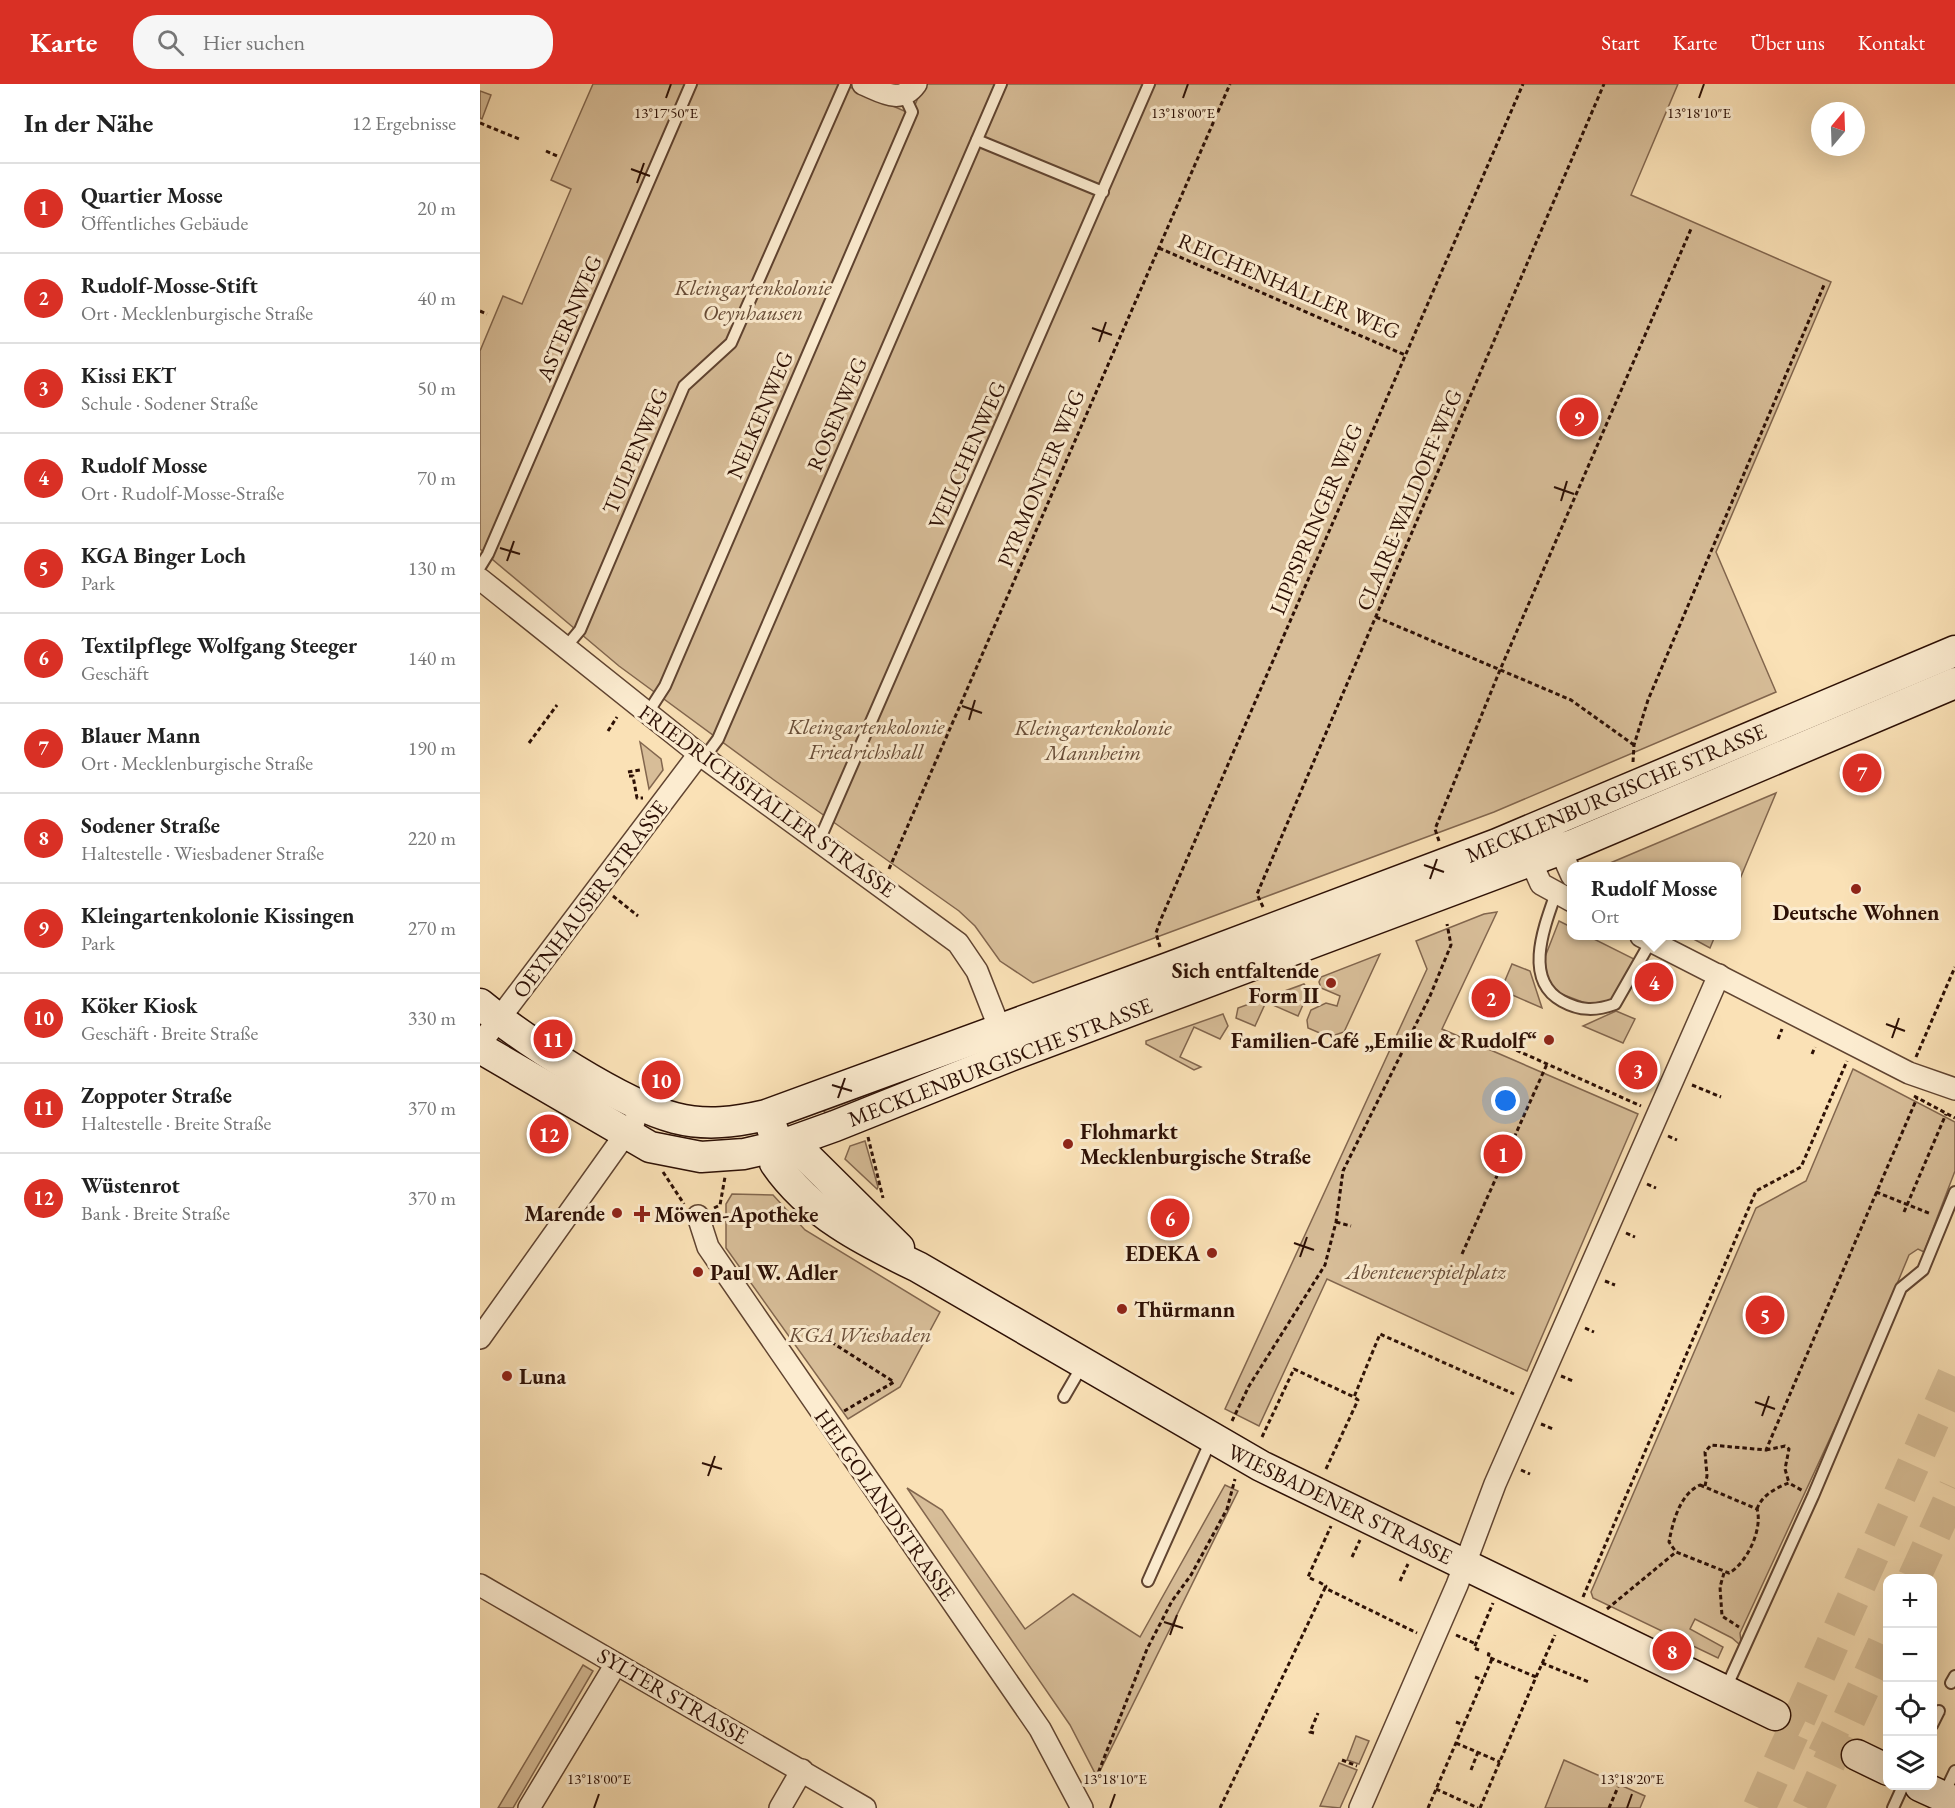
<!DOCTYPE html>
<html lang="de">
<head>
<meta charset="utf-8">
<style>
  body { margin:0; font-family:"EB Garamond",serif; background:#f6f6f6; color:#222 }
  .controls { position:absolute; right:18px; bottom:18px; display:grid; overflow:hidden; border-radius:12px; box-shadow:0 6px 24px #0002 }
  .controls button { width:54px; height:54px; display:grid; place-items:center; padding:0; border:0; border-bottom:2px solid #e0e0e0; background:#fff; color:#222; font:30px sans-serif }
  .compass { position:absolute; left:1331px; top:18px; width:54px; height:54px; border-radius:50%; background:#fff; box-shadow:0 6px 24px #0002; rotate:19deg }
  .you { position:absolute; left:1026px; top:1017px; width:21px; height:21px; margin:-15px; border:4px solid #fff; border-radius:50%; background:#1a73e8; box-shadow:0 0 0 9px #1a73e833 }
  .badge { display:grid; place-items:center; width:39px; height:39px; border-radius:50%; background:#d93025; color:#fff; font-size:20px; font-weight:700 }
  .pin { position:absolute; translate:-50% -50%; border:3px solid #fff; box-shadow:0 2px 6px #0006 }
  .popup { position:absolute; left:1087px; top:778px; width:174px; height:78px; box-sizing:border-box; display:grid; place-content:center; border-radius:12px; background:#fff; filter:drop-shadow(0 2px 4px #0005); font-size:20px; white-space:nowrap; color:#767676 }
  .popup b { font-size:22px; color:#222 }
  .popup::after { content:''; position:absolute; left:50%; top:100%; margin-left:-12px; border:12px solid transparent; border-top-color:#fff }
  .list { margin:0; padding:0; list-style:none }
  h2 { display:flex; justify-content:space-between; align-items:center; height:78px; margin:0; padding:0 24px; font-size:26px }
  h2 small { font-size:20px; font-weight:400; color:#767676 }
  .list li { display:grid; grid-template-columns:39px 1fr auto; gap:18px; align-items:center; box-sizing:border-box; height:90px; padding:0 24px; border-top:2px solid #e0e0e0 }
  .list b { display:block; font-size:22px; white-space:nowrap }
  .list p { margin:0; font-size:20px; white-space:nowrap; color:#767676 }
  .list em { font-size:20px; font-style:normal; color:#767676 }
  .icon { flex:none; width:33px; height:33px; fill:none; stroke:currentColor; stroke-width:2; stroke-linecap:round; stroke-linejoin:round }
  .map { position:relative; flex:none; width:1475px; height:1724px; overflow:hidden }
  header { display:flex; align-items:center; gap:36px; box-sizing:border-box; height:84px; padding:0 30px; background:#d93025; color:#fff }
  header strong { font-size:28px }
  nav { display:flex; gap:33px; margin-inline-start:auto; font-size:21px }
  .search { width:420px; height:54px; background:#f6f6f6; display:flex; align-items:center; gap:15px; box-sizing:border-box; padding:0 21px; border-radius:24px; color:#767676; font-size:22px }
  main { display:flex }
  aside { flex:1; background:#fff }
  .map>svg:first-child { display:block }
</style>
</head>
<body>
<header>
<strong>Karte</strong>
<div class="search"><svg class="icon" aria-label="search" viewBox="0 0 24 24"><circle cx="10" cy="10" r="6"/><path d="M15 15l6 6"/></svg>Hier suchen</div>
<nav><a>Start</a><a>Karte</a><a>Über uns</a><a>Kontakt</a></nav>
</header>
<main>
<aside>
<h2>In der Nähe<small>12 Ergebnisse</small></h2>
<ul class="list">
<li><span class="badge">1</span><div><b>Quartier Mosse</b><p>Öffentliches Gebäude</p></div><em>20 m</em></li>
<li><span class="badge">2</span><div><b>Rudolf-Mosse-Stift</b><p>Ort · Mecklenburgische Straße</p></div><em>40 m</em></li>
<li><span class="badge">3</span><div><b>Kissi EKT</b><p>Schule · Sodener Straße</p></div><em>50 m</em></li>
<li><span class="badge">4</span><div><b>Rudolf Mosse</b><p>Ort · Rudolf-Mosse-Straße</p></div><em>70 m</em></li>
<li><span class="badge">5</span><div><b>KGA Binger Loch</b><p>Park</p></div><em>130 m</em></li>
<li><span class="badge">6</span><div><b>Textilpflege Wolfgang Steeger</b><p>Geschäft</p></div><em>140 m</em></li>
<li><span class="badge">7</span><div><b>Blauer Mann</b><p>Ort · Mecklenburgische Straße</p></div><em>190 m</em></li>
<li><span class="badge">8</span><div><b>Sodener Straße</b><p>Haltestelle · Wiesbadener Straße</p></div><em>220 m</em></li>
<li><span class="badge">9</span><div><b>Kleingartenkolonie Kissingen</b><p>Park</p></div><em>270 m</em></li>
<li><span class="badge">10</span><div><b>Köker Kiosk</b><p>Geschäft · Breite Straße</p></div><em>330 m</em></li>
<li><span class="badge">11</span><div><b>Zoppoter Straße</b><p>Haltestelle · Breite Straße</p></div><em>370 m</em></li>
<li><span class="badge">12</span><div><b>Wüstenrot</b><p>Bank · Breite Straße</p></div><em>370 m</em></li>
</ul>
</aside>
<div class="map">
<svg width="1475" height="1724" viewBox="0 0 1475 1724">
  <rect width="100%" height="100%" fill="#fae1b6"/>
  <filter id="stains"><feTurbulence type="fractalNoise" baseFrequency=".00333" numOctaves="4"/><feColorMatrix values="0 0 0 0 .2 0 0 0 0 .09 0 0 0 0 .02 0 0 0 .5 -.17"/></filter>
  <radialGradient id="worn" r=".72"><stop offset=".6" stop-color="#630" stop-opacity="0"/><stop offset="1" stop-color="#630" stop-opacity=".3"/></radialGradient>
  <g fill="#d7bd98" stroke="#82664e" stroke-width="1.5">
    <path d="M113,0H363L431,30L444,0H1198L1151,111L1351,198L1236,468L1296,608L1014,728L553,899L520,877L495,842L479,827L294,696L139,582L0,465V267L23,212L42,220L91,105L71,96Z"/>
    <path d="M0,7L11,11L2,35L0,34Z"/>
    <path d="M160,658L181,675L183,686L169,705Z"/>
    <path d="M1296,709L1257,802L1256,782H1123Z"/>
    <path d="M1017,828L962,945L1158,1030L1047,1287L847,1195L779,1342L745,1325L947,885L936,857L1004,830Z"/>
    <path d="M1079,837L1091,843L1092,852H1108L1156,876L1134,915L1113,922L1076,908L1064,894L1065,873Z"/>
    <path d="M1208,852H1235L1230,864Z"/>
    <path d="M900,870L864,948L849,953L828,944L827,936L831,926L846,919L857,922L860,912L841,904L839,898L841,893Z"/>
    <path d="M1032,880L1050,887L1062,924L1021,906Z"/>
    <path d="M824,900L829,907L818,932L786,918L775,942L756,934L758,924Z"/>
    <path d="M1136,927L1155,935L1143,959L1103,942Z"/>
    <path d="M743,930L748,942L740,955L714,943L700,973L721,983L714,986L666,960V957Z"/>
    <path d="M492,966L496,976L347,1031L341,1023Z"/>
    <path d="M1373,985L1475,1038V1087L1444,1168L1438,1165L1429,1171L1377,1296L1260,1549L1261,1558L1259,1560L1252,1554L1215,1535L1210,1545L1243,1563L1238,1574L1113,1514L1111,1508L1276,1124L1326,1097Z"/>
    <path d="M385,1057L398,1103L397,1105L365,1075L370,1062Z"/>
    <path d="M252,1110L293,1111L325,1146L460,1228L420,1303L368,1335L246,1164V1120Z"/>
    <path d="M745,1401L758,1407L617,1693L590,1641L427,1404L462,1426L545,1545L593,1510L660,1553Z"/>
    <path d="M103,1581L113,1587L33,1724H18Z"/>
    <path d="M876,1652L889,1657L879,1680L867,1676Z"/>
    <path d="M1084,1676L1165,1712L1160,1724H1065Z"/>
    <path d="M859,1679L877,1686L860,1724L840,1722Z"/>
  </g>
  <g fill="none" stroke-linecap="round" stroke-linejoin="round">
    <path stroke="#dbc29b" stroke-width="30" stroke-dasharray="30 15" stroke-linecap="butt" d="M1295,1631L1377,1671"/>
    <g stroke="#dbc29b" stroke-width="33" stroke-dasharray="33 16" stroke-linecap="butt">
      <path d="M1434,1494L1475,1404"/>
      <path d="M1279,1724L1475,1288"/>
      <path d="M1328,1724L1408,1551"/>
    </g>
    <defs>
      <g id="lane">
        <path d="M497,56L623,108"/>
        <path d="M0,483L8,470L211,0"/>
        <path d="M85,564L100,546L204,302L251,259L365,0"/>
        <path d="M167,630L185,602L432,28L424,11"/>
        <path d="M224,674L238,655L521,0"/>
        <path d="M339,757L669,0"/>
        <path d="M1076,809C1064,843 1043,896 1082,917C1100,927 1116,927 1135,920L1171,857"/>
        <path d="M584,1313L602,1282"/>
        <path d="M668,1497L731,1356"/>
        <path d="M1471,1599L1475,1592"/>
        <path d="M1246,1604L1333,1412L1421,1204L1443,1186L1475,1108"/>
        <path d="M1452,1641L1459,1627"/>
        <path d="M1464,1710L1475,1687"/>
        <path d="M1413,1724L1423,1702"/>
      </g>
      <g id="street">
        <path d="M383,0C402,8 421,21 436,0"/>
        <path d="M0,495L219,670L478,859L497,887L525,958"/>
        <path d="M1075,754L1092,792"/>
        <path d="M1045,764L1061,800L1092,817"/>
        <path d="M1161,852L1429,989L1475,1005"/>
        <path d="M0,960L219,670"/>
        <path d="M218,1132L228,1163L560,1645L602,1724"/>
        <path d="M0,1254L154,1038"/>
        <path d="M0,1501L385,1724"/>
        <path d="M49,1724L136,1580"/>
        <path d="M300,1724L322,1686"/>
        <path d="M880,1724L977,1501L1015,1400L1239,891"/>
      </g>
      <g id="secondary">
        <path d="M0,920C44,956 141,1020 195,1034C226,1042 256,1038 286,1031L688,884L1017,760L1475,567"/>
        <path d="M0,964L170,1063L221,1073L264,1070L299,1062L355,1042L530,972L1095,760L1475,599"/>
        <path d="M292,1044L299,1062L295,1079C330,1130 384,1157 438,1183L781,1382L1295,1631"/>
        <path d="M299,1062L324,1070L419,1164"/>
        <path d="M1377,1671L1408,1686"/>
        <path d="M1440,1702L1475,1718"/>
      </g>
    </defs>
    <use href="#lane" stroke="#604431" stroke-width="14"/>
    <use href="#street" stroke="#604431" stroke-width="24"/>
    <use href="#secondary" stroke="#2d1005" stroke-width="33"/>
    <g stroke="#2d1005" stroke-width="3" stroke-dasharray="4.5 3" stroke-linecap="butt">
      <path d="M0,39L39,55"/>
      <path d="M66,67L77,72"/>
      <path d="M679,164L925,271"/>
      <path d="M0,227L7,230"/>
      <path d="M896,533L1091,616L1154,661"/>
      <path d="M128,647L137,633"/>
      <path d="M49,659L77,621"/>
      <path d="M1153,678L1154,661L1168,616L1344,201"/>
      <path d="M148,688L160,686"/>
      <path d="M149,692H153L157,714H163"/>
      <path d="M959,757L955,745L1020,586L1211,145"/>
      <path d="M409,785L750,0"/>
      <path d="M133,812L158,832"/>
      <path d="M783,823L777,810L1124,0"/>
      <path d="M680,863L676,849L681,835L1043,0"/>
      <path d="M1009,954L1161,1022"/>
      <path d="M1298,955L1302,945"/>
      <path d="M1332,970L1335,963"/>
      <path d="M1436,973L1475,883"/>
      <path d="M1212,1001L1241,1013"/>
      <path d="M1434,1012L1475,1034"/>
      <path d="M1188,1052L1197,1056"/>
      <path d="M388,1053L403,1114"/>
      <path d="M183,1088L204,1120"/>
      <path d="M1167,1100L1176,1104"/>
      <path d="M1396,1108L1451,1130"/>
      <path d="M234,1124L240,1121L245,1093"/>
      <path d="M1424,1128L1466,1030"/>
      <path d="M856,1138L871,1142"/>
      <path d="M1146,1149L1155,1153"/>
      <path d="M982,1170L1067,980"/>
      <path d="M1125,1197L1135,1201"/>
      <path d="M326,1242L414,1298L364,1327"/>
      <path d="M1105,1244L1114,1248"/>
      <path d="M1081,1292L1093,1297"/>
      <path d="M752,1337L769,1302L845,1181L856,1138L863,1087L950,912L971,861L967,840"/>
      <path d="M1061,1340L1073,1345"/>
      <path d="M782,1353L814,1285L874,1313L900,1250L1034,1310"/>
      <path d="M1286,1366L1305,1362L1309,1365L1305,1385L1309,1399"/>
      <path d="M846,1385L878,1316L874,1313"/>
      <path d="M1041,1386L1050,1390"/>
      <path d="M1220,1401L1277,1425C1283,1445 1267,1479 1249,1489L1196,1468L1189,1458C1193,1437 1200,1410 1220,1401Z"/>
      <path d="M1225,1402L1227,1392L1225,1368L1231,1361L1286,1366L1437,1014"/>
      <path d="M1277,1425C1281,1412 1297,1403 1309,1399L1323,1407"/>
      <path d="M872,1473L880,1456"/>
      <path d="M1244,1489L1240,1503L1242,1532L1259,1543"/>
      <path d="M834,1496L828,1493L851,1442"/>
      <path d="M920,1497L928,1480"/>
      <path d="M839,1498L846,1502L845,1504"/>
      <path d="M1103,1513L1276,1107L1321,1083L1367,977"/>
      <path d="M1127,1525L1196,1468"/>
      <path d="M976,1551L996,1560"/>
      <path d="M999,1566L994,1564L1013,1519"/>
      <path d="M1062,1579L1109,1598"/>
      <path d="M995,1593L1003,1596"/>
      <path d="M1056,1593L1075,1551"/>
      <path d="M976,1638L984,1641"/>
      <path d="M834,1649L830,1648L838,1629"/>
      <path d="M976,1659L1020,1678"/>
      <path d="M862,1676L877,1682"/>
      <path d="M991,1686L998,1668"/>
      <path d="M613,1702L667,1565L692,1517L711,1491L747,1425L755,1395"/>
      <path d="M956,1705L998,1724"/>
      <path d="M740,1724L845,1504L937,1549"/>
      <path d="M948,1724L1012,1575"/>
      <path d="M1000,1724L1056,1593L1008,1573L1009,1570L1006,1569"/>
      <path d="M1129,1724L1138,1703"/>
    </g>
    <use href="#lane" stroke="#fcecd0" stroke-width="10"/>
    <use href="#street" stroke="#fcecd0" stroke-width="21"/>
    <use href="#secondary" stroke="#fcecd0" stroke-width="30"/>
  </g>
  <path fill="none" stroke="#2d1005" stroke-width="2" d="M186,14L191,0M703,14L708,0M1219,14L1224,0M151,85L170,92M157,99L164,79M612,244L632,251M619,258L626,238M1074,403L1094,410M1081,417L1087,397M20,464L40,470M27,477L34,457M482,622L502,629M489,636L495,616M944,781L964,788M950,795L957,775M1406,940L1425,947M1412,954L1419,934M352,1001L372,1007M358,1014L365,994M814,1159L834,1166M820,1173L827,1153M1275,1318L1295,1325M1282,1332L1289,1312M222,1379L242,1385M228,1392L235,1372M684,1538L703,1544M690,1551L697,1531M114,1724L119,1710M630,1724L635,1710M1147,1724L1152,1710"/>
  <g fill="#8f2418" stroke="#fcecd0" stroke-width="2">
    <circle cx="1376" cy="805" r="6"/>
    <circle cx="851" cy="899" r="6"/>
    <circle cx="1069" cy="956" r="6"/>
    <circle cx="588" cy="1060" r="6"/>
    <circle cx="137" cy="1129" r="6"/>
    <path d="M159 1121h6v6h6v6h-6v6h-6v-6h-6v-6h6z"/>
    <circle cx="732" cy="1169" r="6"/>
    <circle cx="218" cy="1188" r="6"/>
    <circle cx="642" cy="1225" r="6"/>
    <circle cx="27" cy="1292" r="6"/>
  </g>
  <g text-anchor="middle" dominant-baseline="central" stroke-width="6" stroke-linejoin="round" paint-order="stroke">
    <g font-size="22" fill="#2d1005" stroke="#fcecd0">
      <text transform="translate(809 202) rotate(23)">REICHENHALLER WEG</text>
      <text transform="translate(89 234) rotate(-67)">ASTERNWEG</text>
      <text transform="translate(357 330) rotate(-67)">ROSENWEG</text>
      <text transform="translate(280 331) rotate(-67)">NELKENWEG</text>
      <text transform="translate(155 367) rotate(-67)">TULPENWEG</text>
      <text transform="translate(487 371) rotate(-66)">VEILCHENWEG</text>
      <text transform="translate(561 394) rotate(-67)">PYRMONTER WEG</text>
      <text transform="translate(929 416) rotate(-67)">CLAIRE-WALDOFF-WEG</text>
      <text transform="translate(836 435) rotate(-67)">LIPPSPRINGER WEG</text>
      <text transform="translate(1136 709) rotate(-23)">MECKLENBURGISCHE STRASSE</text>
      <text transform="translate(287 717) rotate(36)">FRIEDRICHSHALLER STRASSE</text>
      <text transform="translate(110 815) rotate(-53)">OEYNHAUSER STRASSE</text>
      <text transform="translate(520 978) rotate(-21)">MECKLENBURGISCHE STRASSE</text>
      <text transform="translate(860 1420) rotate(26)">WIESBADENER STRASSE</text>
      <text transform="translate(405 1421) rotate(55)">HELGOLANDSTRASSE</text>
      <text transform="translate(193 1612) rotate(30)">SYLTER STRASSE</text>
    </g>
    <g font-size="22" font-style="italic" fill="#684d38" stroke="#fcecd0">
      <text x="273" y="203">Kleingartenkolonie<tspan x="273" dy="25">Oeynhausen</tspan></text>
      <text x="386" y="642">Kleingartenkolonie<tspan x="386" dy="25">Friedrichshall</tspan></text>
      <text x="613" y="643">Kleingartenkolonie<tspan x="613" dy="25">Mannheim</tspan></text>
      <text x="946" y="1187">Abenteuerspielplatz</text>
      <text x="380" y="1250">KGA Wiesbaden</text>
    </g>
    <g font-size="22" font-weight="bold" fill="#2d1005" stroke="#fcecd0" text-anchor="start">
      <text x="1376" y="828" text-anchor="middle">Deutsche Wohnen</text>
      <text x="839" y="886" text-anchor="end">Sich entfaltende<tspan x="839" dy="25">Form II</tspan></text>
      <text x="1057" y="956" text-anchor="end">Familien-Café „Emilie &amp; Rudolf“</text>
      <text x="600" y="1047">Flohmarkt<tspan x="600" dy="25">Mecklenburgische Straße</tspan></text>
      <text x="125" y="1129" text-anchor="end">Marende</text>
      <text x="174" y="1130">Möwen-Apotheke</text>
      <text x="720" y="1169" text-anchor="end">EDEKA</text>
      <text x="230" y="1188">Paul W. Adler</text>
      <text x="654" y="1225">Thürmann</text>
      <text x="39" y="1292">Luna</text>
    </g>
  </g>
  <g font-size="15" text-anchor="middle" fill="#2d1005" stroke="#fcecd0" stroke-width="6" stroke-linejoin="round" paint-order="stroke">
    <text x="186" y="34">13°17'50"E</text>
    <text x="703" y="34">13°18'00"E</text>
    <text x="1219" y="34">13°18'10"E</text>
    <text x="119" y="1700">13°18'00"E</text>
    <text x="635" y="1700">13°18'10"E</text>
    <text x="1152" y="1700">13°18'20"E</text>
  </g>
  <rect width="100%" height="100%" filter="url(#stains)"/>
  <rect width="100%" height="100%" fill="url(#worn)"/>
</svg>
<div class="controls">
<button>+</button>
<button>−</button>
<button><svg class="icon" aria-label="locate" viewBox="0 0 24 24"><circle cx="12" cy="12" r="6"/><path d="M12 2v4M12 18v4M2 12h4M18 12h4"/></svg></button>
<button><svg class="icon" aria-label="layers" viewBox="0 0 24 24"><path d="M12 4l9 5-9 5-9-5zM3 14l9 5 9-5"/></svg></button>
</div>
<svg class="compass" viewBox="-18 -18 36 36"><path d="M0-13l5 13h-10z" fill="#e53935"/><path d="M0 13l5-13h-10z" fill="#767676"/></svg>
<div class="you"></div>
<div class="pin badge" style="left:1023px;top:1070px">1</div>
<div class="pin badge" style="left:1011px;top:914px">2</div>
<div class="pin badge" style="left:1158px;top:986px">3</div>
<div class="pin badge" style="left:1174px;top:898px">4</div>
<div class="popup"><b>Rudolf Mosse</b>Ort</div>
<div class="pin badge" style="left:1285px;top:1231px">5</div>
<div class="pin badge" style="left:690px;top:1134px">6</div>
<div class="pin badge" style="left:1382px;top:689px">7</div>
<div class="pin badge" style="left:1192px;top:1567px">8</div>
<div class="pin badge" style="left:1099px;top:333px">9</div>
<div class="pin badge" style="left:181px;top:996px">10</div>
<div class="pin badge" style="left:73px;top:955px">11</div>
<div class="pin badge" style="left:69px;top:1050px">12</div>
</div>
</main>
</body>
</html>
